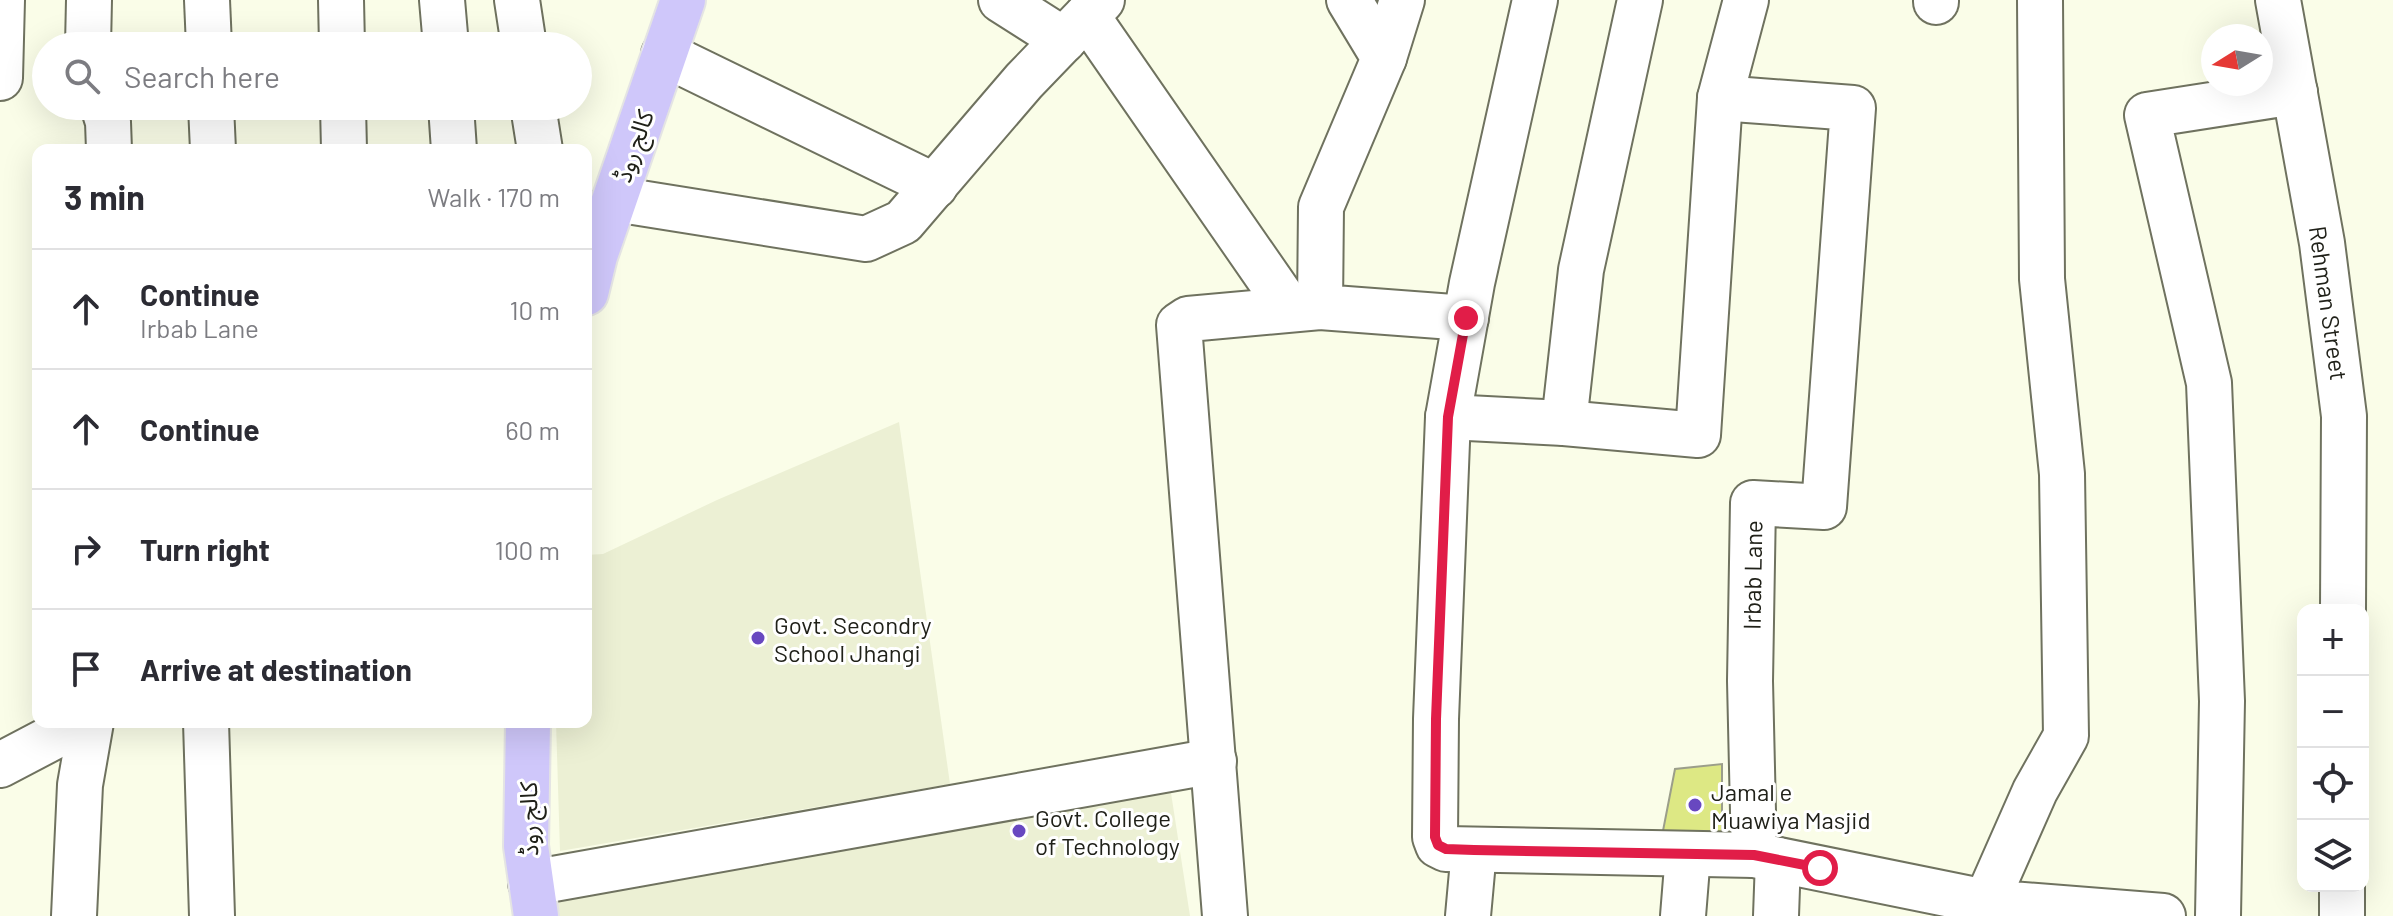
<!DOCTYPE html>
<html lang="en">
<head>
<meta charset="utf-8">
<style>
  body { margin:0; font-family:Barlow,"Noto Sans Arabic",sans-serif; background:#f7f7f7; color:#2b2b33 }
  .controls { position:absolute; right:24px; bottom:24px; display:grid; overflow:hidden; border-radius:16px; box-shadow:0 8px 32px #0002 }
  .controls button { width:72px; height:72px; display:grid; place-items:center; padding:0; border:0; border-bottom:2px solid #e1e1e2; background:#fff; color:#2b2b33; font:40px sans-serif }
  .compass { position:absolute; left:2201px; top:24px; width:72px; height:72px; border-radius:50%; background:#fff; box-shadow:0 8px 32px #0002; rotate:259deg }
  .stop { position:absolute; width:24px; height:24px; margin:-18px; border:6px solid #e11d48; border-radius:50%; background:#fff }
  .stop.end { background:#e11d48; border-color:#fff; box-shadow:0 2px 8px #0008 }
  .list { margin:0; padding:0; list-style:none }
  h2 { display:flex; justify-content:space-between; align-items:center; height:104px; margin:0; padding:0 32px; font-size:34px }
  h2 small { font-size:26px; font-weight:400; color:#7c7c81 }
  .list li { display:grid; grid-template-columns:52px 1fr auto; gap:24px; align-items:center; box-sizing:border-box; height:120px; padding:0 32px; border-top:2px solid #e1e1e2 }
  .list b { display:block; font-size:30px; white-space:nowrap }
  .list p { margin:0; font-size:26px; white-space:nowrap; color:#7c7c81 }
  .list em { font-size:26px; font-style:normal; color:#7c7c81 }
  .icon { flex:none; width:44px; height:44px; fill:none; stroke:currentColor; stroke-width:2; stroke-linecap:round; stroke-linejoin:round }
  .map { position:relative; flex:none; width:2393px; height:916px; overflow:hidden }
  .search { position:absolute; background:#fff; box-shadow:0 8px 32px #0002; left:32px; top:32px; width:560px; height:88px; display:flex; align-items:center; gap:20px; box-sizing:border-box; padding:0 28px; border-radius:44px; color:#7c7c81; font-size:30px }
  .panel { position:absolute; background:#fff; box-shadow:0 8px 32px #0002; left:32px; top:144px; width:560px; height:584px; border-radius:16px }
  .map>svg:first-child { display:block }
</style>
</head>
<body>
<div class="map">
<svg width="2393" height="916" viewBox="0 0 2393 916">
  <rect width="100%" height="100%" fill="#fafde8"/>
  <g fill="#ecf0d4">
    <path d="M899,422L950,784L560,851L556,722H586V555L603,554L717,500Z"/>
    <path d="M1169,780L1190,916H560L554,882Z"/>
  </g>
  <path fill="#dde884" stroke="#9b9e8a" stroke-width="2" d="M1722,764V847L1661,841L1675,769Z"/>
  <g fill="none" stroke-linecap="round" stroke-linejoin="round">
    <defs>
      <g id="minor">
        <path d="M207,0L209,46"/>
        <path d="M341,0L342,46"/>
        <path d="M442,0L446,46"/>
        <path d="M517,0L524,46"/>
        <path d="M1001,0L1064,40"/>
        <path d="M1349,0L1384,58L1321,207L1320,307L1466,318"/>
        <path d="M1535,0L1472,283L1448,417L1436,719L1435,837L1438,845L1446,849L1754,855"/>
        <path d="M2040,0L2042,279L2062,474L2066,736L2035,791L1986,902L2163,916"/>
        <path d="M2278,0L2322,243L2344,416L2343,610"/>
        <path d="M1936,2V0"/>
        <path d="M1087,16L1290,309"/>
        <path d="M88,46L89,0"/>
        <path d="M664,54L935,186"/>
        <path d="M1384,58L1402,0"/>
        <path d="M0,78L2,0"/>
        <path d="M1720,98L1853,108L1824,507L1753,503L1750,681L1754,855L1986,902L1979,916"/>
        <path d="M103,106L108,122L109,150"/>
        <path d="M211,106L213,150"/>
        <path d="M343,106L344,150"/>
        <path d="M451,106L454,150"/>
        <path d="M533,106L540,150"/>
        <path d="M615,199L866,239L903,222L1024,81L1102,0"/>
        <path d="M1448,417L1564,423L1698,435L1720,98L1746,0"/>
        <path d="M1564,423L1581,270L1640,0"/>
        <path d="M206,722L212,916"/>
        <path d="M0,765L82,722"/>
        <path d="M531,883L1214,761"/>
        <path d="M74,916L80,785L91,722"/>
        <path d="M1225,916L1179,325L1188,319L1320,307"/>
        <path d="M1468,916L1474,850"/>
        <path d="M1683,916L1688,854"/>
        <path d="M1776,916L1778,860"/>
        <path d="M2218,916L2222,701L2209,383L2147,115L2295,92"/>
        <path d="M2342,916V886"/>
      </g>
      <g id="major">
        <path d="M586,293L595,256L683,0"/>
        <path d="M528,722L526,846L536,916"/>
      </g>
    </defs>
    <use href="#minor" stroke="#6f725f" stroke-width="48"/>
    <use href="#major" stroke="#e4e4e3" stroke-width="48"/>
    <use href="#minor" stroke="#fff" stroke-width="44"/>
    <use href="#major" stroke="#cfc7fa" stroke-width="44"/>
  </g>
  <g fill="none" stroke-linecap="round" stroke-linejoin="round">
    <path stroke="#e11d48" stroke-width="10" d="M1466,318L1448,417L1436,719L1435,837L1438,845L1446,849L1474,850L1754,855L1820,868"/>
  </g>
  <g fill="#6848c0" stroke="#fff" stroke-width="3">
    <circle cx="758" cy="638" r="8"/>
    <circle cx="1695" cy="805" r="8"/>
    <circle cx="1019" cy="831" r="8"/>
  </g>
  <g text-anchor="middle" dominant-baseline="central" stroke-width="6" stroke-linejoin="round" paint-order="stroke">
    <g font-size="24" fill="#202119" stroke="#fff">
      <text transform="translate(633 146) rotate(-71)">کالج روڈ</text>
      <text transform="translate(2329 303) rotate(82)">Rehman Street</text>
      <text transform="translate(1752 575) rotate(-89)">Irbab Lane</text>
      <text transform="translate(528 819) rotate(-91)">کالج روڈ</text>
    </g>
    <g font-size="24" fill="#202119" stroke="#fff" text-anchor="start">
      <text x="774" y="624">Govt. Secondry<tspan x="774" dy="28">School Jhangi</tspan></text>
      <text x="1711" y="791">Jamal e<tspan x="1711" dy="28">Muawiya Masjid</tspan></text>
      <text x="1035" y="817">Govt. College<tspan x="1035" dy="28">of Technology</tspan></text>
    </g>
  </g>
</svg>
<div class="controls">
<button>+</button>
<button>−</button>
<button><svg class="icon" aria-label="locate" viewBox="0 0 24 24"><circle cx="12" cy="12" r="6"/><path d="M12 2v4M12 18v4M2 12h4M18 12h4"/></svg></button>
<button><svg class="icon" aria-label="layers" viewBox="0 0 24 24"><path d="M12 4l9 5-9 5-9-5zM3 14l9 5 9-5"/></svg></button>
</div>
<svg class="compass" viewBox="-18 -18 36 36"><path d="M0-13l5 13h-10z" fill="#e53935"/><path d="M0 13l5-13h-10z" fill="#7c7c81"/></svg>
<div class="stop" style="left:1820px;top:868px"></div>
<div class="stop end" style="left:1466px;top:318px"></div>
<div class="search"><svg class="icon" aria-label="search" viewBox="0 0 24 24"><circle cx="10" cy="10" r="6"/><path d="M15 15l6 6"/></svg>Search here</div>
<section class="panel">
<h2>3 min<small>Walk · 170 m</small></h2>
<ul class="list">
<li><svg class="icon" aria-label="ahead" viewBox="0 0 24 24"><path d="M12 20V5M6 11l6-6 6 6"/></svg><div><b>Continue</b><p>Irbab Lane</p></div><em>10 m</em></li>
<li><svg class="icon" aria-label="ahead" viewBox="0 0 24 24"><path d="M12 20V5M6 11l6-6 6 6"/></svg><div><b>Continue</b></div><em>60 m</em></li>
<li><svg class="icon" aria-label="right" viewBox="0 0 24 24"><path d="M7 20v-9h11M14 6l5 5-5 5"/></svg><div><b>Turn right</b></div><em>100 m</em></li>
<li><svg class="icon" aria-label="arrive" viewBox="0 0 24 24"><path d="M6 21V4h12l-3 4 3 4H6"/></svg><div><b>Arrive at destination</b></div></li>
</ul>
</section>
</div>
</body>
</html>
